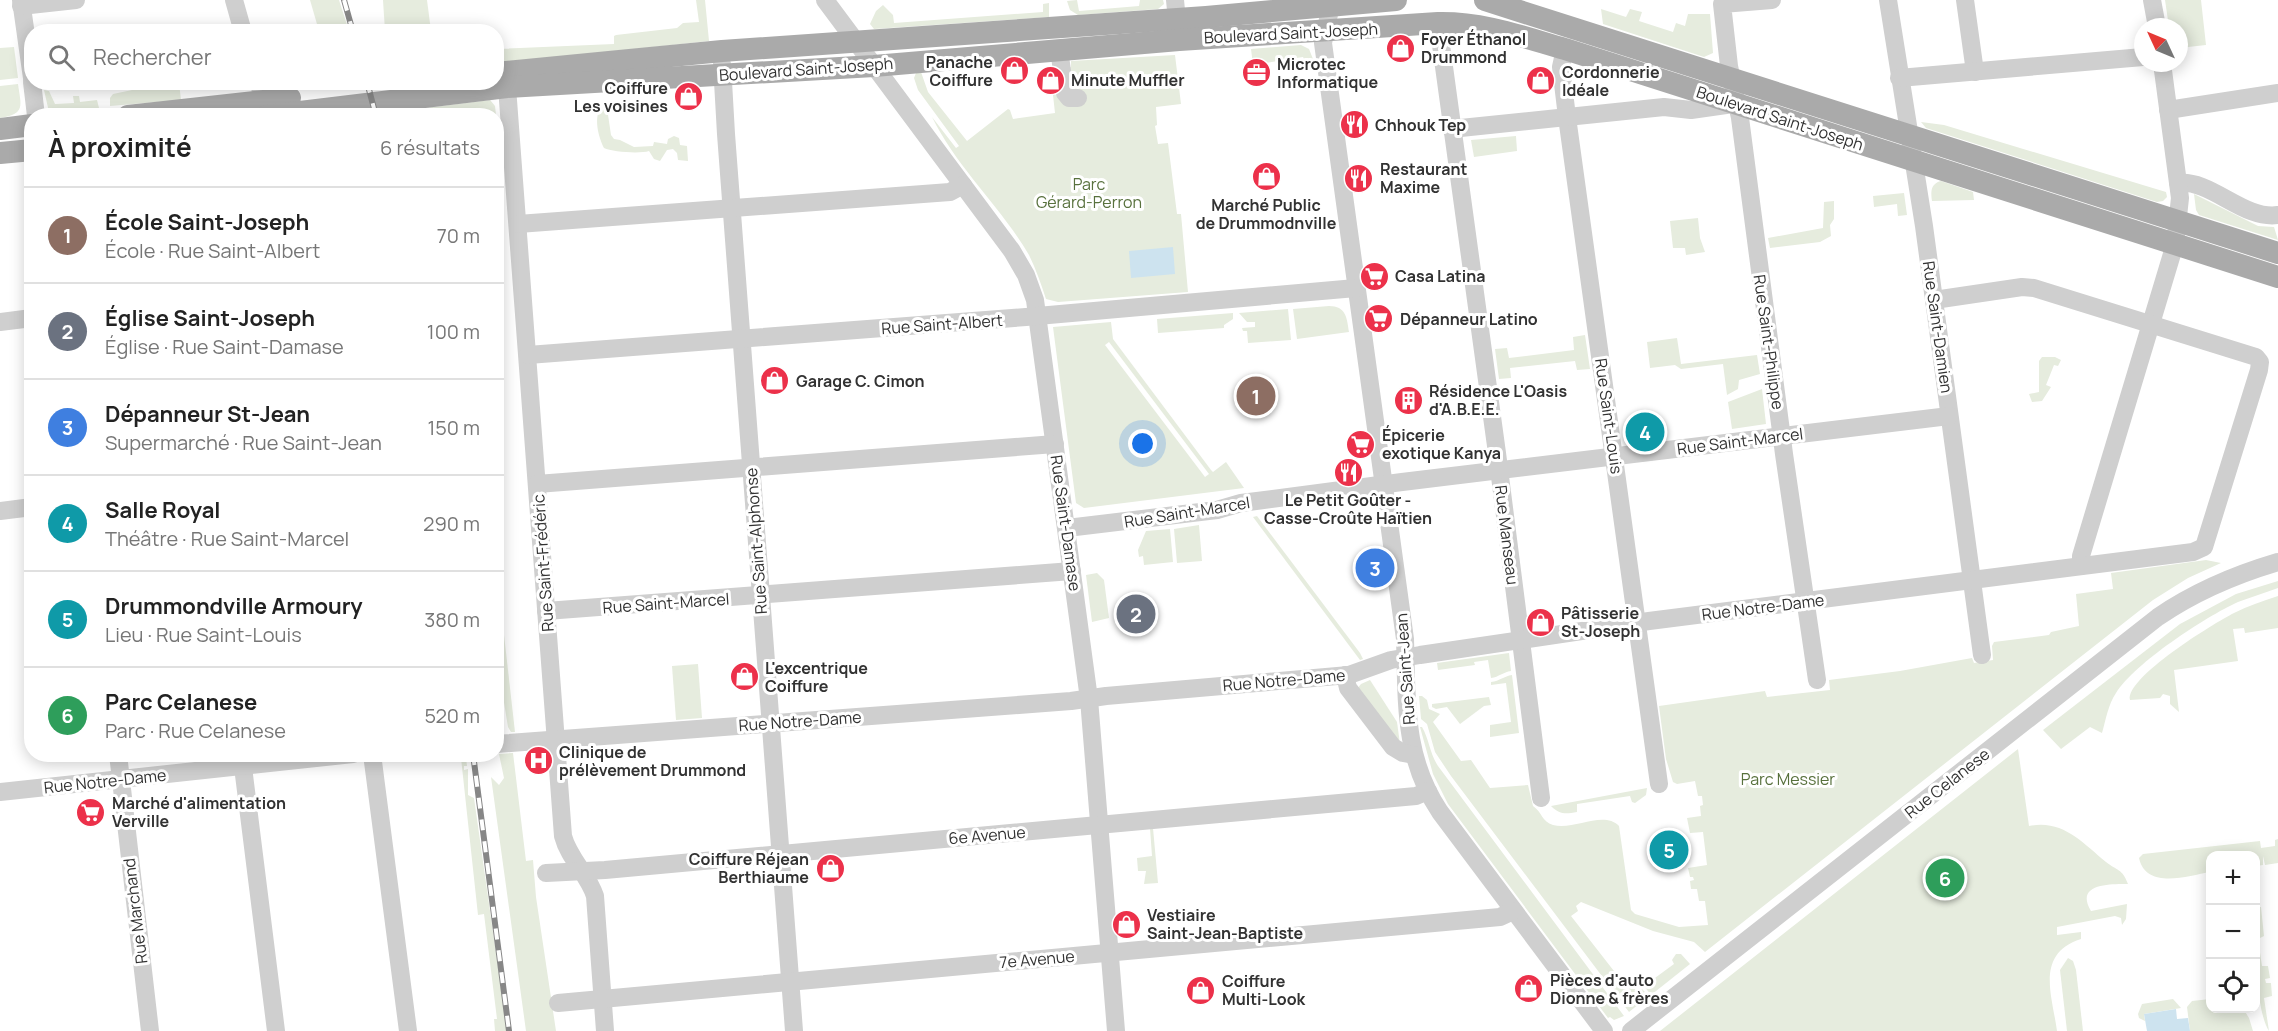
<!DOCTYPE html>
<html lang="fr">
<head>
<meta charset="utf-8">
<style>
  body { margin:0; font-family:Manrope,sans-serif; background:#f6f6f6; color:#222 }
  .controls { position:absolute; right:18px; bottom:18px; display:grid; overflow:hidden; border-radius:12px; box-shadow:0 3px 15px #0003 }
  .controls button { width:54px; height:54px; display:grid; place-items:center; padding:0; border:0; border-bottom:2px solid #e0e0e0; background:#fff; color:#222; font:30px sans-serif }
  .compass { position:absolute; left:2134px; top:18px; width:54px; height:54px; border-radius:50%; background:#fff; box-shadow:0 3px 15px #0003; rotate:314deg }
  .you { position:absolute; left:1143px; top:444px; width:21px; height:21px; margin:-15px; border:4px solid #fff; border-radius:50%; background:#1a73e8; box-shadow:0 0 0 9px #1a73e833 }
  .badge { display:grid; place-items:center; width:39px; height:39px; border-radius:50%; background:#ec314a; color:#fff; font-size:20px; font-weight:700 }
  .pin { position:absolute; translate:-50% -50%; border:3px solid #fff; box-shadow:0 2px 6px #0006 }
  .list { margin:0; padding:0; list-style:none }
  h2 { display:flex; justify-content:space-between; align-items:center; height:78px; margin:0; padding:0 24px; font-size:26px }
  h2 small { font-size:20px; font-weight:400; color:#767676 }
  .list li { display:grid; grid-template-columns:39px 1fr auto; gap:18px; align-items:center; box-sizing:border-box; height:96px; padding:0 24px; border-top:2px solid #e0e0e0 }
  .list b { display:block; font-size:22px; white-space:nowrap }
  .list p { margin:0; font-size:20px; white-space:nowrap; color:#767676 }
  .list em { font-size:20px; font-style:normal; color:#767676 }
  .icon { flex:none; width:33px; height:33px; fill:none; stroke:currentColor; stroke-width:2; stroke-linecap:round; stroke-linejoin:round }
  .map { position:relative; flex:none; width:2278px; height:1031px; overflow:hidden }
  .search { position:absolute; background:#fff; box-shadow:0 3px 15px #0003; left:24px; top:24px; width:480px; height:66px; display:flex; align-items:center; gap:15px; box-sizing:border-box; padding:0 21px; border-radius:24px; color:#767676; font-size:22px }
  .panel { position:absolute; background:#fff; box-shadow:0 3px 15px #0003; left:24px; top:108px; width:480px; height:654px; border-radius:24px }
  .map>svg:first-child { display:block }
</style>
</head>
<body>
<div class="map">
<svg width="2278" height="1031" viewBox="0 0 2278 1031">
  <rect width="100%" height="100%" fill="#fff"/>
  <g fill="#e6ecde" fill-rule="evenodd">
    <path d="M310,0H339L349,31H319Z"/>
    <path d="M383,0H427L431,31H385Z"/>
    <path d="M696,0H705L709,41L497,64L496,49L614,44V36L616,35L677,28L683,23L699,22Z"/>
    <path d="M1077,0L1079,11L1139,6L1140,0H1163L1164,4L1158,9L1078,15L1070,10L1067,1Z"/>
    <path d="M2165,0H2201L2206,45L2179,48V27H2169Z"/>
    <path d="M1049,3V17L874,29L870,24L876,11L883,5L893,15L894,23L1043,12V4Z"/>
    <path d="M1601,9L1626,17L1630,9L1642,12L1639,21L1673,32L1676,23L1685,26L1688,14H1710L1713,53L1704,57L1603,24Z"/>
    <path d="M1301,45L1309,49L1313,59H1304L1303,57L1253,65L1251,49Z"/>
    <path d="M14,47L18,78L0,80V48Z"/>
    <path d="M1175,55L1181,104L1156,107L1157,125L1155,126L1158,144L1168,143L1177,214H1181L1188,292L1058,302L1046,299C1041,284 1036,269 1029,255C1001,207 957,168 932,117L956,148L959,146L918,90L914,78L916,73L921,72L928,92L967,141L1008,109L1010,110L1013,119L1055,113L1053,95L1073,91L1068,68L1071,67V61Z"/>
    <path d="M137,83H179L181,100L110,106V98L113,94L137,89Z"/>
    <path d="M18,84C21,106 26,114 0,118V86Z"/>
    <path d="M44,90L49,91L55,104L74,103L73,96H79L80,102L97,100L99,108L49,112Z"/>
    <path d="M490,100L495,106L496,115H488L487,113L469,116L403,115L401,111Z"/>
    <path d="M602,106L607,108L611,135L614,139L620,140L634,147L653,146L654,142L667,144L668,139L674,136L679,138L680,145L687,146L688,161L678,160L677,153L673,149L667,150L660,161L654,159L649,151C640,154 612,152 604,148C598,136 593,116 602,106Z"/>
    <path d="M1921,122L1944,125L2166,192L2167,197L2163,201L2157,202L1926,128Z"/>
    <path d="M1516,136L1517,151L1474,157L1471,140Z"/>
    <path d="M1941,181L1973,192L1974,200L1932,201C1931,192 1930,184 1941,181Z"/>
    <path d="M1904,193L1907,215L1898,216L1897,204L1874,207L1873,196Z"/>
    <path d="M2194,194L2258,226L2274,227L2278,240L2199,215L2196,210Z"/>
    <path d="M1834,201V219L1830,225L1831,236L1820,242L1770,248L1768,238L1823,228L1824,202Z"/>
    <path d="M1698,218L1700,238L1705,252L1686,255L1685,248H1673L1670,221Z"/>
    <path d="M1329,306C1346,306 1347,318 1349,332L1297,339L1293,309Z"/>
    <path d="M1288,309L1291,340L1248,343L1247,331H1243L1242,328L1255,327V322H1247L1239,313Z"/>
    <path d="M1233,313V319L1224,325V328L1158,333L1157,319Z"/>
    <path d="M1111,322L1113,339L1211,470L1213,472L1226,462L1244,488L1084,508L1076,503L1053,327ZM1109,342L1209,474L1205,477L1105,345Z"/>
    <path d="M1585,335L1590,369L1577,370L1575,361L1510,368L1511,378L1499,379L1495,349L1507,348L1509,358L1574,350L1573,337Z"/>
    <path d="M1677,338L1681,364L1757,355L1760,374L1739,380L1738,389L1727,395L1723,364L1681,369L1675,365L1650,368L1647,342Z"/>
    <path d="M2042,357H2055L2061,360L2058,366L2054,365L2046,385L2051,387L2042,401L2032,402L2029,394L2039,392V361Z"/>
    <path d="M1762,389L1766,424L1732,429L1728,402Z"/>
    <path d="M1257,516L1360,653L1363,659L1360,660L1253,517Z"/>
    <path d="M1199,525L1202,561L1177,563L1174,529Z"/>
    <path d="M1170,529L1173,562L1144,565L1143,556L1139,557L1138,550L1146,531Z"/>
    <path d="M2206,560L2221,563L2188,578L2153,600L1705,952L1694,942L1653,931L1581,902L1576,906L1578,911L1571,916L1628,989L1638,985L1649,996L1629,1012L1451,776L1435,752L1427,724L1421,719L1419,696H1422L1427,700L1429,709L1440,714L1433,722L1461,761L1471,760L1490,788L1528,785L1533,806C1542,812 1542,822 1553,825C1573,831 1603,810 1619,826L1631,910L1635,914L1679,927L1708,925L1705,901H1699L1697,889H1691L1690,881L1694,880L1693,877H1690L1688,868L1707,865L1703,832L1690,833L1687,818L1701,816L1700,806L1703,805L1702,796H1698L1695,781L1677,784L1673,782L1666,759L1659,706L1765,691L1767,697L1830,690L1829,680L1900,671L1972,658L1974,663L1993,660L1992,646L1994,642L2049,635L2051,632L2079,626L2076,594L2113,589L2111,573Z"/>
    <path d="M497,573L515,732H511L508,727L497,660Z"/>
    <path d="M1097,573L1104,580L1109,618L1092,622L1086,575Z"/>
    <path d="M2278,581V588C2265,593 2251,597 2238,602C2205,617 2135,663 2116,693C2108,705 2106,719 2102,733L2090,727L2061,749L2043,730L2180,624L2236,594Z"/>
    <path d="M2278,596V628L2245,633L2244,628L2233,629L2238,661L2174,670L2179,712L2170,704V696L2163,694L2160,698L2130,700C2125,678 2214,623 2234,613C2248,606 2263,601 2278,596Z"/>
    <path d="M1509,653L1511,671C1503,672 1499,677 1491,678L1488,660L1474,662L1475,665L1438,670L1437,663Z"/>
    <path d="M698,664L702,718L676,720L672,666Z"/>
    <path d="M1512,675L1519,733L1490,737V725L1511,722L1506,683L1491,685V682C1500,681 1504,676 1512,675Z"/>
    <path d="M1370,680L1397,722L1400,744L1357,689L1361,684Z"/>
    <path d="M1489,697L1491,705L1484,706L1460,724L1447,707L1436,709L1432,707V704Z"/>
    <path d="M1420,727H1422C1429,739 1430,754 1438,766L1624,1016L1614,1020L1610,1017L1608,1018L1448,804L1433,774Z"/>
    <path d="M2018,749L2029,826C2062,819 2082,842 2106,862C2117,871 2122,868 2128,884C2112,884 2074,883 2091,911L2127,904L2126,919L2122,925L2121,918L2115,916L2057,927V935L2081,932V939C2035,954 2052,994 2057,1031H1660Z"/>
    <path d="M513,753L526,861L533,860L536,897L556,1031H526L491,777L499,785L504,778L499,754Z"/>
    <path d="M461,758H466L467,766H464V770L468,769V795L474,798L507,1031H495L494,1019H497L484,914L478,915Z"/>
    <path d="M1647,788L1646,795L1635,803L1632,802L1630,796L1577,804V812C1566,814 1560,815 1551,806Z"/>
    <path d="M1150,828H1153L1158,883L1144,884L1146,871H1138L1137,858L1152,856Z"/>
    <path d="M2278,839V863L2265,865L2263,856V865L2256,866V856H2210V872C2188,876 2146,890 2139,858L2143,854L2260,841L2261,848L2275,846V840Z"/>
    <path d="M2256,907H2261L2264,936L2258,939L2262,966H2268L2270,978L2265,979L2266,983H2271L2272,996L2264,998L2269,1031C2255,1010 2255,935 2256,907Z"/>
    <path d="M1676,954H1681L1690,964L1651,995L1644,986L1674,964L1672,960Z"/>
    <path d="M2068,958L2073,961L2076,970L2083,1031H2067L2060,970Z"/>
    <path d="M2173,999L2181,1008L2144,1014L2145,1021L2139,1018L2138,1014L2142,1004Z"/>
    <path d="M2210,999V1008L2244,1010L2249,1018L2253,1031H2190L2187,1007L2192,1001Z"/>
  </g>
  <g fill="#cde3ef">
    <path d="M1173,247L1175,274L1131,278L1129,251Z"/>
    <path d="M2176,1009L2177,1019L2188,1018L2190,1031H2147L2144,1014Z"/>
  </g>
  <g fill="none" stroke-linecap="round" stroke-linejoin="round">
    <g stroke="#cfcfcf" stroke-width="18">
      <path d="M21,0L32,78"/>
      <path d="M234,0L243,32"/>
      <path d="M825,0L1012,251L1026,275L1035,300L1089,699L1116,1031"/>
      <path d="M1175,0L1178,31"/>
      <path d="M1332,0L1323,43L1405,639C1407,701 1403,757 1440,812L1604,1031"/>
      <path d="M1772,0L1722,4L1729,66L1740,118L1784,454L1817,680"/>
      <path d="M1888,0L1924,226L1982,655"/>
      <path d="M1965,0L1975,72"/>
      <path d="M2152,0L2157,27"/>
      <path d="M21,6L76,0"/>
      <path d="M1438,23L1497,453L1541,798"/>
      <path d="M1059,49L1065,93L1069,98H1078"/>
      <path d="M1565,49L1561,67L1567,117L1659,784"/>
      <path d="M722,64L726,134L794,1031"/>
      <path d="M1899,78L2143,57"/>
      <path d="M32,82L36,116"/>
      <path d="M259,82L263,102"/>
      <path d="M507,87L563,836C569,859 588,874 595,896L605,1031"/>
      <path d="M2168,110L2278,93"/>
      <path d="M1451,129L1664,107L1691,110L1733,104"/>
      <path d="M2178,183C2211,179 2243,220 2278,215"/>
      <path d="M518,224L950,192L963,185"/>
      <path d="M0,322L32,318"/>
      <path d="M528,355L1026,317L1356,288"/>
      <path d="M537,484L1055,444"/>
      <path d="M0,511L32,507"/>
      <path d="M1067,528L1217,510L1241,503L1402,482L1949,416"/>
      <path d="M2081,566V556L2175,244L2180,198L2162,63"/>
      <path d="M546,611L1072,571"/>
      <path d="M1345,675L1348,688L1393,747L1403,753L1414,755"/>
      <path d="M496,744L1071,701L1106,696L1349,675L1391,660L1420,655L1649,621L2193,552L2204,547L2259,370L2260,362L2256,357L2034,288L2022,287L1934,300"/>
      <path d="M118,754L150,1031"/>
      <path d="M372,754L408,1031"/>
      <path d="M243,767L276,1031"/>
      <path d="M0,792L353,754"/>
      <path d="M546,873L605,870L1416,796L1428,791"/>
      <path d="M558,1003L1500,917L1513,911"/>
      <path d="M1631,1031L2158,617C2196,591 2234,575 2278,562"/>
    </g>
    <g stroke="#aaa" stroke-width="22">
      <path d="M1485,0L2278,253"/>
      <path d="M496,73L722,51L1206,17L1396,0"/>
      <path d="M128,116L290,98"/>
      <path d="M267,116L507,87L874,66L1179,40L1438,23C1483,22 1523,37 1565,49L2278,277"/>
      <path d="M0,129L32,125"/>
      <path d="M0,153L32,150"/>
    </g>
    <defs>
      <g id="rail">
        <path d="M344,0L353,32"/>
        <path d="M367,82L376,116"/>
        <path d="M473,754L509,1031"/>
      </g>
    </defs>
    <use href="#rail" stroke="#878787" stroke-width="6"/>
    <use href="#rail" stroke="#fff" stroke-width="4" stroke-dasharray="11" stroke-linecap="butt"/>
  </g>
  <defs>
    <symbol id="shop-disc" viewBox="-11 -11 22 22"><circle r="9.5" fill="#ec314a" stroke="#fff"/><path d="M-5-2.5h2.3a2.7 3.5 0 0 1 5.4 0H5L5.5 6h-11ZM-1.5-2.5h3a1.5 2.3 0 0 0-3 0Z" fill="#fff"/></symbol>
    <symbol id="office-disc" viewBox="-11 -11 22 22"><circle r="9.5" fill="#ec314a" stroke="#fff"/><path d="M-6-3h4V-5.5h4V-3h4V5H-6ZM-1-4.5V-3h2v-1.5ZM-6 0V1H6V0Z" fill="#fff"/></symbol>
    <symbol id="restaurant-disc" viewBox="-11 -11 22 22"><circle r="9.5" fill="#ec314a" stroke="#fff"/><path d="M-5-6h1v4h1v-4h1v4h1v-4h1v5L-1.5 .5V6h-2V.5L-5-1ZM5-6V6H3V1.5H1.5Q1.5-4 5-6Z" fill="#fff"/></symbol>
    <symbol id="supermarket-disc" viewBox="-11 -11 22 22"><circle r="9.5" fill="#ec314a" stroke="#fff"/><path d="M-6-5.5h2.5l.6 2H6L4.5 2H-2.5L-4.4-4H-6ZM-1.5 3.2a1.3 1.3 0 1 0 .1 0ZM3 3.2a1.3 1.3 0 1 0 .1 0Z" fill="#fff"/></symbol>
    <symbol id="building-disc" viewBox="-11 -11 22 22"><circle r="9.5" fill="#ec314a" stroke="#fff"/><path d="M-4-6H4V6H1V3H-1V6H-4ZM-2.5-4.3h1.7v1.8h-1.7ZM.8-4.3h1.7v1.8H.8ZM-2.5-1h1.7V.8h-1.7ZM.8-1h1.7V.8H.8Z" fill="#fff"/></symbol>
    <symbol id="hospital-disc" viewBox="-11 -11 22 22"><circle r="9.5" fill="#ec314a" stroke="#fff"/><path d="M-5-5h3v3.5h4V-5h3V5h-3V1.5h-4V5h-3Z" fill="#fff"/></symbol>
  </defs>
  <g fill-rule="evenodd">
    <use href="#shop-disc" x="1384" y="32" width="33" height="33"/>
    <use href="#shop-disc" x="998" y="54" width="33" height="33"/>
    <use href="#office-disc" x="1240" y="56" width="33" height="33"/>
    <use href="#shop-disc" x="1034" y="64" width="33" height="33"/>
    <use href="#shop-disc" x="1524" y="64" width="33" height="33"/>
    <use href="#shop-disc" x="672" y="80" width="33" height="33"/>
    <use href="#restaurant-disc" x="1338" y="108" width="33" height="33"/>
    <use href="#shop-disc" x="1250" y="160" width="33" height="33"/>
    <use href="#restaurant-disc" x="1342" y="162" width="33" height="33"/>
    <use href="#supermarket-disc" x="1358" y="260" width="33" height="33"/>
    <use href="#supermarket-disc" x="1362" y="302" width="33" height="33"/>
    <use href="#shop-disc" x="758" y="364" width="33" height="33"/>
    <use href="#building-disc" x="1392" y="384" width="33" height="33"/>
    <use href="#supermarket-disc" x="1344" y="428" width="33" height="33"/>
    <use href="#restaurant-disc" x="1332" y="456" width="33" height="33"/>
    <use href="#shop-disc" x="1524" y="606" width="33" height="33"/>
    <use href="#shop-disc" x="728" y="660" width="33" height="33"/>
    <use href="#hospital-disc" x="522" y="744" width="33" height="33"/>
    <use href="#supermarket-disc" x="74" y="796" width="33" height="33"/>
    <use href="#shop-disc" x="814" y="852" width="33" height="33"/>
    <use href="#shop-disc" x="1110" y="908" width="33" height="33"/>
    <use href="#shop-disc" x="1512" y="972" width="33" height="33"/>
    <use href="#shop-disc" x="1184" y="974" width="33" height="33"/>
  </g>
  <g text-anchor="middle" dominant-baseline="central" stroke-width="6" stroke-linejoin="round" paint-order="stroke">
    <g font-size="16" fill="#323232" stroke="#fff">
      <text transform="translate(1291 33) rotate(-3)">Boulevard Saint-Joseph</text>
      <text transform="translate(806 69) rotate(-4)">Boulevard Saint-Joseph</text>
      <text transform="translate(1780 118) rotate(18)">Boulevard Saint-Joseph</text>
      <text transform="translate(942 324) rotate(-4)">Rue Saint-Albert</text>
      <text transform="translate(1938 327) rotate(82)">Rue Saint-Damien</text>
      <text transform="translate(1769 342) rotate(82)">Rue Saint-Philippe</text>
      <text transform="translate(1609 416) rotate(82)">Rue Saint-Louis</text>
      <text transform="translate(1740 441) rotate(-7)">Rue Saint-Marcel</text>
      <text transform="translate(1187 512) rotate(-9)">Rue Saint-Marcel</text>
      <text transform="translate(1066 523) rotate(82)">Rue Saint-Damase</text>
      <text transform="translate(1507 535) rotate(83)">Rue Manseau</text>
      <text transform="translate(756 541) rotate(-94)">Rue Saint-Alphonse</text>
      <text transform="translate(543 563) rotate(-94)">Rue Saint-Frédéric</text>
      <text transform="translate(666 603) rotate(-4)">Rue Saint-Marcel</text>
      <text transform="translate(1763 607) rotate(-7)">Rue Notre-Dame</text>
      <text transform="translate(1405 669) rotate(-94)">Rue Saint-Jean</text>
      <text transform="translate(1284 680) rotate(-5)">Rue Notre-Dame</text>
      <text transform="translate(800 721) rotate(-4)">Rue Notre-Dame</text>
      <text transform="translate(105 781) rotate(-6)">Rue Notre-Dame</text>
      <text transform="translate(1947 783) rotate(-38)">Rue Celanese</text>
      <text transform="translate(987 835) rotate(-5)">6e Avenue</text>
      <text transform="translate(135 911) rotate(-97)">Rue Marchand</text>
      <text transform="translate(1037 959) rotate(-5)">7e Avenue</text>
    </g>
    <g font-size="16" font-weight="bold" fill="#323232" stroke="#fff" text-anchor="start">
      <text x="1421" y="39">Foyer Éthanol<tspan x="1421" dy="18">Drummond</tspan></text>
      <text x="993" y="62" text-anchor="end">Panache<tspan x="993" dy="18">Coiffure</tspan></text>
      <text x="1277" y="64">Microtec<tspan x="1277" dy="18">Informatique</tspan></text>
      <text x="1562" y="72">Cordonnerie<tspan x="1562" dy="18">Idéale</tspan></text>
      <text x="1071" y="80">Minute Muffler</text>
      <text x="668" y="88" text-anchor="end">Coiffure<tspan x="668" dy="18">Les voisines</tspan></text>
      <text x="1375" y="125">Chhouk Tep</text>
      <text x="1380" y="169">Restaurant<tspan x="1380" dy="18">Maxime</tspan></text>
      <text x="1266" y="205" text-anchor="middle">Marché Public<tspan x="1266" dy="18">de Drummodnville</tspan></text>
      <text x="1395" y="276">Casa Latina</text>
      <text x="1400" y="319">Dépanneur Latino</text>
      <text x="796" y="381">Garage C. Cimon</text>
      <text x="1429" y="391">Résidence L'Oasis<tspan x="1429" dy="18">d'A.B.E.E.</tspan></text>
      <text x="1382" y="435">Épicerie<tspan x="1382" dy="18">exotique Kanya</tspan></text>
      <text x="1348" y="500" text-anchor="middle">Le Petit Goûter -<tspan x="1348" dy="18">Casse-Croûte Haïtien</tspan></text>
      <text x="1561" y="613">Pâtisserie<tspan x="1561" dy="18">St-Joseph</tspan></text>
      <text x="765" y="668">L'excentrique<tspan x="765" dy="18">Coiffure</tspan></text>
      <text x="559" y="752">Clinique de<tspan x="559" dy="18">prélèvement Drummond</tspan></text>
      <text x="112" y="803">Marché d'alimentation<tspan x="112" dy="18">Verville</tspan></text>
      <text x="809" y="859" text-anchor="end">Coiffure Réjean<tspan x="809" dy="18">Berthiaume</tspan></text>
      <text x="1147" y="915">Vestiaire<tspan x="1147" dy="18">Saint-Jean-Baptiste</tspan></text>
      <text x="1550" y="980">Pièces d'auto<tspan x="1550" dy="18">Dionne &amp; frères</tspan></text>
      <text x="1222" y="981">Coiffure<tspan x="1222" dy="18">Multi-Look</tspan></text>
    </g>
    <g font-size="16" fill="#58713d" stroke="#fff">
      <text x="1089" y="184">Parc<tspan x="1089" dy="18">Gérard-Perron</tspan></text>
      <text x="1788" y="779">Parc Messier</text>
    </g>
  </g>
</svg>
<div class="controls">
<button>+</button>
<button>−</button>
<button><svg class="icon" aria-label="locate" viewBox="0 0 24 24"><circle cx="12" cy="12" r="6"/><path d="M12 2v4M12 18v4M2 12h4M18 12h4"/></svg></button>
</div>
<svg class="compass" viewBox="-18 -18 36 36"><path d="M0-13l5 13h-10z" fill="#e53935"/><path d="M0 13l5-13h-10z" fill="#767676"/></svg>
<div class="you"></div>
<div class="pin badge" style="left:1256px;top:396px;background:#8d6e63">1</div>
<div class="pin badge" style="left:1136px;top:614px;background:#6b7280">2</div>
<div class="pin badge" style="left:1375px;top:568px;background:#3f7fe0">3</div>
<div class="pin badge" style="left:1645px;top:432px;background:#0f9aa8">4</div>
<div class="pin badge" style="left:1669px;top:850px;background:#0f9aa8">5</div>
<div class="pin badge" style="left:1945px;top:878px;background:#2e9e5b">6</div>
<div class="search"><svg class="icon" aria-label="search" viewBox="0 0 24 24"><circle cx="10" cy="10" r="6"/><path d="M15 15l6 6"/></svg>Rechercher</div>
<section class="panel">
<h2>À proximité<small>6 résultats</small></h2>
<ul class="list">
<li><span class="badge" style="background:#8d6e63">1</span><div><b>École Saint-Joseph</b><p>École · Rue Saint-Albert</p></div><em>70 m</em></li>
<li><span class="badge" style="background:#6b7280">2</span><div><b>Église Saint-Joseph</b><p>Église · Rue Saint-Damase</p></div><em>100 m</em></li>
<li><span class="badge" style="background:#3f7fe0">3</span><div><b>Dépanneur St-Jean</b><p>Supermarché · Rue Saint-Jean</p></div><em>150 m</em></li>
<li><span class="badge" style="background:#0f9aa8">4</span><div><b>Salle Royal</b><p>Théâtre · Rue Saint-Marcel</p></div><em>290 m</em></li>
<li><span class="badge" style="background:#0f9aa8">5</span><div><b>Drummondville Armoury</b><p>Lieu · Rue Saint-Louis</p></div><em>380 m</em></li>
<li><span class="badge" style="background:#2e9e5b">6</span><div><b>Parc Celanese</b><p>Parc · Rue Celanese</p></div><em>520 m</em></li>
</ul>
</section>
</div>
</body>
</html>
